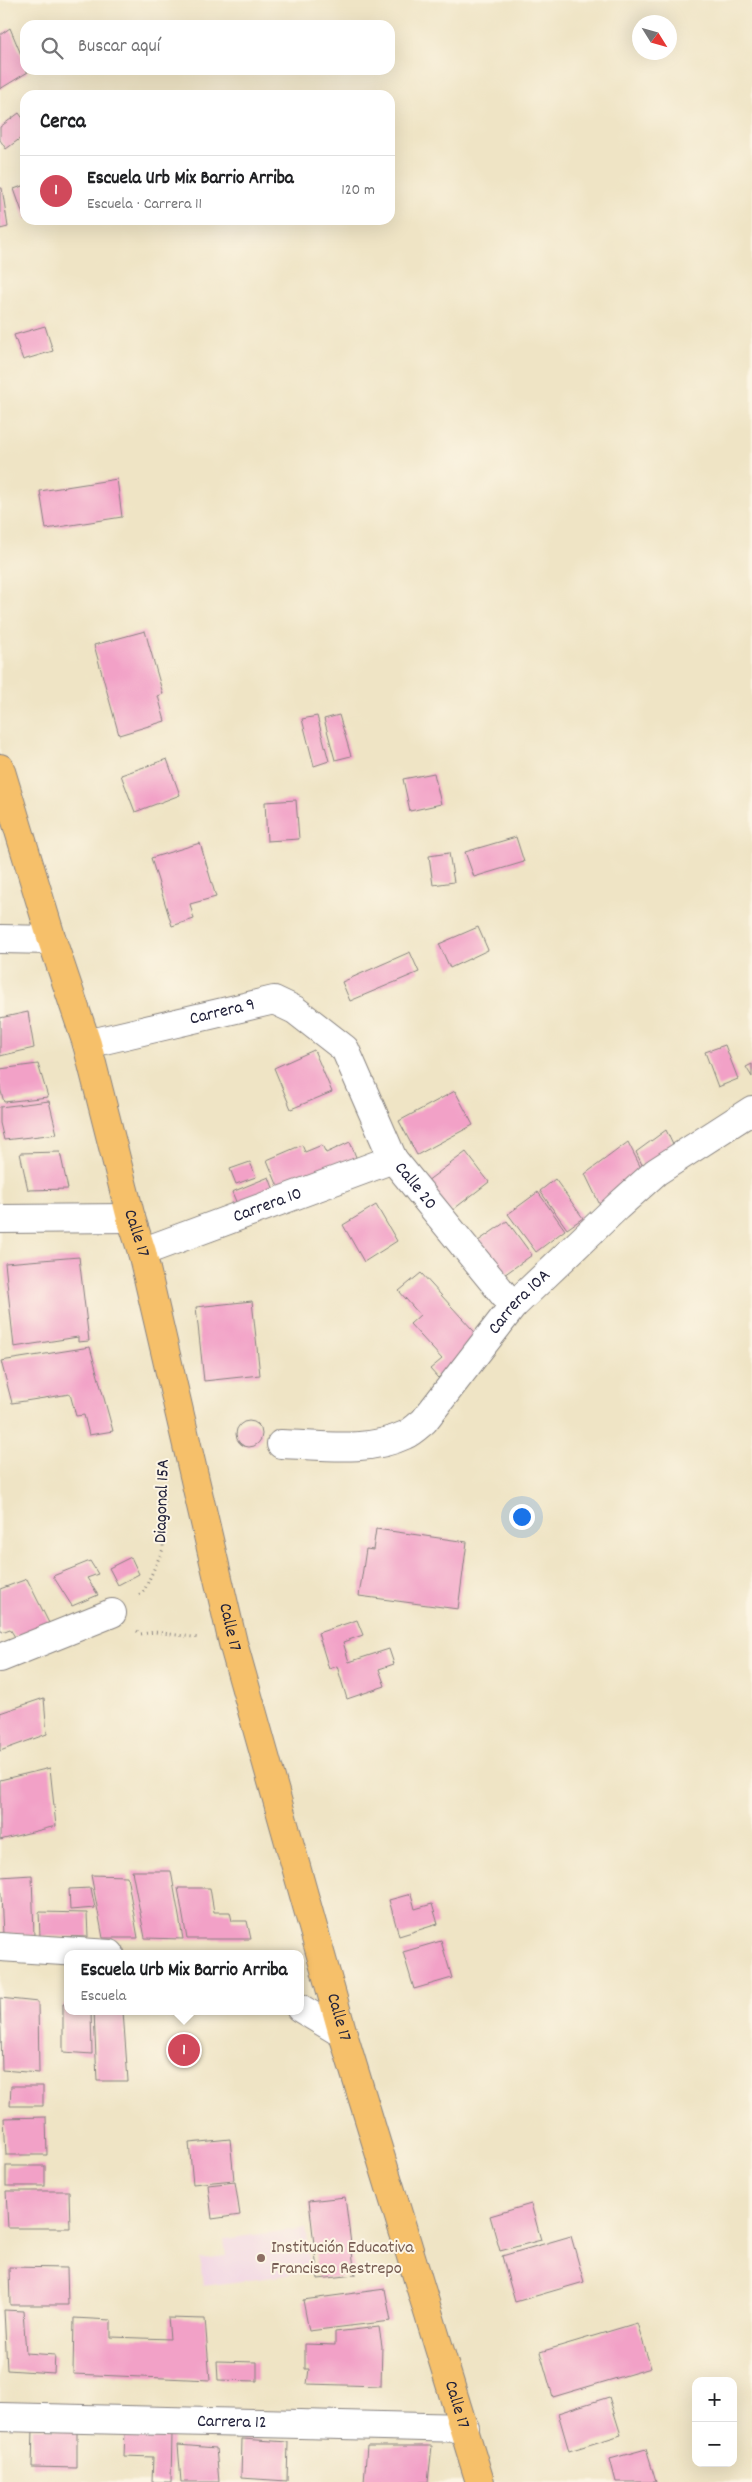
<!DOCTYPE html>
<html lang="es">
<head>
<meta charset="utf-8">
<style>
  body { margin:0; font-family:Dekko,sans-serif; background:#f2f2f2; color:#202124 }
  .controls { position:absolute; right:15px; bottom:15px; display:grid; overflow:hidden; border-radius:10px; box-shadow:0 5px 20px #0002 }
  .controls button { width:45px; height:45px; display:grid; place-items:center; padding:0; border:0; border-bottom:1px solid #e0e0e0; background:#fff; color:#202124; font:25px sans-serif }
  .compass { position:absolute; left:632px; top:15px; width:45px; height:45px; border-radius:50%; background:#fff; box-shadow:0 5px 20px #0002; rotate:127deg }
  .you { position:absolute; left:521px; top:1516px; width:18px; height:18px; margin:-12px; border:4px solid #fff; border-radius:50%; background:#1a73e8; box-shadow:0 0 0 8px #1a73e833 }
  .badge { display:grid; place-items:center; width:32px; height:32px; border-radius:50%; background:#d1495b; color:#fff; font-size:16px; font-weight:700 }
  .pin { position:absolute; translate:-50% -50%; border:2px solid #fff; box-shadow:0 1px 5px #0006 }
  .popup { position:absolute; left:64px; top:1950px; width:240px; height:65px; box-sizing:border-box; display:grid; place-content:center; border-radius:10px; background:#fff; filter:drop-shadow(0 1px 4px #0005); font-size:16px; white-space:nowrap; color:#757577 }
  .popup b { font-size:19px; color:#202124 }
  .popup::after { content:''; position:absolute; left:50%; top:100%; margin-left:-10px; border:10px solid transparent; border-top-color:#fff }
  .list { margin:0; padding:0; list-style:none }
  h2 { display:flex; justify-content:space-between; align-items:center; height:65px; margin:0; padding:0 20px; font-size:21px }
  h2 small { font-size:16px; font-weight:400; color:#757577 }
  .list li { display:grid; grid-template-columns:32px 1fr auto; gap:15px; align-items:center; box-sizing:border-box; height:70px; padding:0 20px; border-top:1px solid #e0e0e0 }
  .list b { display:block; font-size:19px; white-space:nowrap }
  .list p { margin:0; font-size:16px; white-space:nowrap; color:#757577 }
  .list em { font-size:16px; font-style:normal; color:#757577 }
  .icon { flex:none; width:28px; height:28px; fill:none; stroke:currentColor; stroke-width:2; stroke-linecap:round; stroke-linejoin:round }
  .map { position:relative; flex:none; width:752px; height:2482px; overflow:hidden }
  .search { position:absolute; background:#fff; box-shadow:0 5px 20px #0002; left:20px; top:20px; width:375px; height:55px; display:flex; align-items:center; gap:12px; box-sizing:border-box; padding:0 18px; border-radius:15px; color:#757577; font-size:19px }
  .panel { position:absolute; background:#fff; box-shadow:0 5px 20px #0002; left:20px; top:90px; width:375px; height:135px; border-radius:15px }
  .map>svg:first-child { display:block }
</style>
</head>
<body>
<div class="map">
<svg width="752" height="2482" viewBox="0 0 752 2482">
  <rect width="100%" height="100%" fill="#fcf5e5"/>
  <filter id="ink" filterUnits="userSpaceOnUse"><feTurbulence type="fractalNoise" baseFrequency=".02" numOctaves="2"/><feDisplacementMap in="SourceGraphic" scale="10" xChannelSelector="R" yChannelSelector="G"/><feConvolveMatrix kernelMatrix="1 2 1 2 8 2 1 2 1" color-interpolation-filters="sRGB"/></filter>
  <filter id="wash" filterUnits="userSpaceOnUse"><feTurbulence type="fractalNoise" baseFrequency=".0096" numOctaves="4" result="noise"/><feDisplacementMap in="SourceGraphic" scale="20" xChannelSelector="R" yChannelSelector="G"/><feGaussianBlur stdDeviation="1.12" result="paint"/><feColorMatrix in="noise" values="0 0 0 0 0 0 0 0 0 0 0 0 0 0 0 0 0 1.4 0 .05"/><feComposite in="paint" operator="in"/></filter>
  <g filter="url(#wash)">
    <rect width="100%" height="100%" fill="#efe4c5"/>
    <path fill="#f0d0e4" d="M305,2228L311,2272L203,2286L200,2259L226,2256L224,2239Z"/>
    <g id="blocks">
      <g fill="#f2a1c7">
        <path d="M10,28L25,64V70L28,72L0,89V35Z"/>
        <path d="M19,113L25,121V135L6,149L0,140V127Z"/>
        <path d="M25,185V220L14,189Z"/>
        <path d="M0,188H2L8,227L0,229Z"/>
        <path d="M45,326L53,351L23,360L14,335Z"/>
        <path d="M117,479L122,517L46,529L40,491Z"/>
        <path d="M145,631L163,694L158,696L165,721L119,735L94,645Z"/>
        <path d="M339,715L351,756L335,760L324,719Z"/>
        <path d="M317,716L329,761L314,766L302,719Z"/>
        <path d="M167,759L180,795L135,812L121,775Z"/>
        <path d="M434,773L441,804L410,811L403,779Z"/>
        <path d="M296,800L299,839L267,841L265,802Z"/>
        <path d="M516,837L524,862L474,877L465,852Z"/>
        <path d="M200,843L216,897L190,904L194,919L172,926L151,858Z"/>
        <path d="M449,853L454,882L433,885L429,856Z"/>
        <path d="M478,927L488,950L450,968L439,944Z"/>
        <path d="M410,952L419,972L350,1001L342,982Z"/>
        <path d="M28,1012L34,1048L0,1056V1018Z"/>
        <path d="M725,1045L738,1079L718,1087L705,1052Z"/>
        <path d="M314,1050L332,1092L291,1109L274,1068Z"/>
        <path d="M38,1064L48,1097L4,1102L0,1088V1069Z"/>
        <path d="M752,1064V1077L746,1067Z"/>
        <path d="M455,1091L473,1125L417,1155L399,1121Z"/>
        <path d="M49,1101L57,1134L4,1140L0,1123V1107Z"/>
        <path d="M666,1130L675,1149L645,1171L636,1152Z"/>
        <path d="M350,1142L358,1162L281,1194L267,1160L302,1145L305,1152L322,1145L326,1153Z"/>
        <path d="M628,1142L641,1168L600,1205L585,1174Z"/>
        <path d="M60,1152L68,1189L28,1190L20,1153Z"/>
        <path d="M466,1152L489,1182L446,1215L423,1184Z"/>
        <path d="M250,1162L256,1177L236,1184L230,1169Z"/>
        <path d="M269,1177L276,1196L240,1211L232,1192Z"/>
        <path d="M555,1179L583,1218L567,1229L540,1191Z"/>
        <path d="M538,1192L565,1230L536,1252L508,1214Z"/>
        <path d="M376,1205L397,1241L364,1262L343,1225Z"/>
        <path d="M507,1221L532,1255L497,1280L471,1246Z"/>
        <path d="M79,1257L89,1341L78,1342V1337L14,1347L5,1263Z"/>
        <path d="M421,1273L482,1340L438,1378L430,1369L442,1359L410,1324L420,1315L399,1291Z"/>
        <path d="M252,1301L260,1375L204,1381L196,1307Z"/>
        <path d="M90,1347L113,1431L89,1435L84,1415L76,1416L70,1394L12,1403L1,1361Z"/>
        <circle cx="249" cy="1434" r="13"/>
        <path d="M376,1529L467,1542L458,1609L359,1596L366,1549L373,1550Z"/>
        <path d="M131,1557L139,1574L118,1585L109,1568Z"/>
        <path d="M90,1561L98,1574L87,1578L98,1595L72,1606L53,1576Z"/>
        <path d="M27,1579L50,1625L15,1637L10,1629L2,1632L0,1629V1589Z"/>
        <path d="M357,1620L363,1635L343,1642L349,1662L389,1649L394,1664L379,1669L385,1686L347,1699L337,1666L329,1669L318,1633Z"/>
        <path d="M44,1698L47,1734L0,1751V1713Z"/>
        <path d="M50,1768L56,1826L0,1840V1780Z"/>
        <path d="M132,1871H171L183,1939L145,1938Z"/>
        <path d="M32,1875L34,1936L3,1934L0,1877Z"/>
        <path d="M91,1875L127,1876L138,1938H103Z"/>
        <path d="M91,1888L95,1908L70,1910L69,1889Z"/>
        <path d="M178,1888H210L214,1912H230L232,1921H247L251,1939H187Z"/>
        <path d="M411,1894L415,1909L432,1904L438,1924L399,1936L389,1900Z"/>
        <path d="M39,1912L87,1913L88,1937L40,1936Z"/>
        <path d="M441,1941L452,1978L414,1989L403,1952Z"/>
        <path d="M0,1998L38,2002L39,2073L2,2070Z"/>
        <path d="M63,2004H68V2011H91L92,2054L63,2052Z"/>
        <path d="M94,2011H123L128,2081H97Z"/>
        <path d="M11,2086H43V2106H10Z"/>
        <path d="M46,2117L47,2155H6L4,2118Z"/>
        <path d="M230,2139L234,2180L193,2184L189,2143Z"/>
        <rect x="6" y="2166" width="39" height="20"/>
        <path d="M235,2182L240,2215L212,2219L208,2185Z"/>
        <path d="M6,2191H69L70,2228H8Z"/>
        <path d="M345,2197L355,2275L318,2279L309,2201Z"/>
        <path d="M531,2204L541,2240L500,2251L490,2216Z"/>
        <path d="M571,2236L584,2282L515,2302L502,2256Z"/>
        <path d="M9,2267L67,2268L68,2305H10Z"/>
        <path d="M385,2289L391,2321L309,2331L303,2300Z"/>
        <path d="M4,2310L23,2311L26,2353L55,2355L54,2373L7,2370Z"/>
        <path d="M74,2318L111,2320V2337L170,2339L168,2318L205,2319L210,2380L73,2374Z"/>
        <path d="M637,2323L651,2368L553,2397L540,2352Z"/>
        <path d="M379,2327L382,2346L381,2386L307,2384L309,2369H305V2344L335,2345V2332Z"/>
        <path d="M217,2361L257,2362V2381L218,2380Z"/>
        <path d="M609,2397L621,2435L569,2451L558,2413Z"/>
        <path d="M33,2428L77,2430V2468L32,2467Z"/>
        <path d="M125,2432L172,2434L171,2482H152L153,2457L124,2456Z"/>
        <path d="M242,2439L288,2442L287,2481L241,2478Z"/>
        <path d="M178,2445L216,2448L219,2482H181Z"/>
        <path d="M367,2446H432L428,2482H364Z"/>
        <path d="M646,2449L656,2482H616L610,2459Z"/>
      </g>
    </g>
  </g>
  <g filter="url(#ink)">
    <use href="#blocks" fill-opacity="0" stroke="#888380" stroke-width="1"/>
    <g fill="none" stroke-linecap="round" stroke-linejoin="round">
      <defs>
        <g id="minor">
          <path d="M0,939L52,940"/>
          <path id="s1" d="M87,1044L274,1000L295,1010L345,1049L393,1159L513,1306"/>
          <path d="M0,1219L131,1218"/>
          <path id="s2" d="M142,1252L393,1159"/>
          <path id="s3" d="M281,1444C321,1445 367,1453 405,1435C412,1432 418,1426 424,1421L513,1306L617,1207L656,1172L752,1110"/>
          <path d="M0,1658L112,1613"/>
          <path d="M0,1947L110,1954"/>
          <path d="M300,2008L343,2034"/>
          <path id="s4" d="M0,2417L465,2428"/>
        </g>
        <g id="highway">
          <path id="s5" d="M0,768L52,940L87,1044L131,1218L142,1252L233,1643L343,2034L480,2482"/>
        </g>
      </defs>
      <use href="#minor" stroke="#888380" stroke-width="30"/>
      <use href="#highway" stroke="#888380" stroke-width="30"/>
      <g stroke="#888380" stroke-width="3" stroke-dasharray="1 4" stroke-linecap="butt">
        <path d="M139,1595L144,1591L163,1549L164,1498"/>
        <path d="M137,1631L141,1634L155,1632L200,1638"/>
      </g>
      <use href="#minor" stroke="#fff" stroke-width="28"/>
      <use href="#highway" stroke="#f6c06b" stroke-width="28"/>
    </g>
  </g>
  <circle fill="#8d6e63" stroke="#fcf5e5" stroke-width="2" cx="261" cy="2258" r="5"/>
  <g text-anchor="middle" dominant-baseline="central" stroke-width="4" stroke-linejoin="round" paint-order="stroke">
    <g font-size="18" fill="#22223b" stroke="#fcf5e5">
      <text stroke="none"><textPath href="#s1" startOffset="139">Carrera 9</textPath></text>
      <text stroke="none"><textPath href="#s1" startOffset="434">Calle 20</textPath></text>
      <text stroke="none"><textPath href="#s2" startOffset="134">Carrera 10</textPath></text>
      <text stroke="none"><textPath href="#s5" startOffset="485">Calle 17</textPath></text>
      <text stroke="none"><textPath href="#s3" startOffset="302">Carrera 10A</textPath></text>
      <text transform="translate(163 1501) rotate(-88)">Diagonal 15A</text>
      <text stroke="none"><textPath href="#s5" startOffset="890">Calle 17</textPath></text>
      <text stroke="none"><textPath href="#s5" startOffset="1295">Calle 17</textPath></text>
      <text stroke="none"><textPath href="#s5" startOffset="1700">Calle 17</textPath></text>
      <text stroke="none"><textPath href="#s4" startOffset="232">Carrera 12</textPath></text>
    </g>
    <g font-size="18" fill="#785e54" stroke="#fcf5e5" text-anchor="start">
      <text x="271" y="2248">Institución Educativa<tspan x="271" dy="21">Francisco Restrepo</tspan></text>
    </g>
  </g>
</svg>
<div class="controls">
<button>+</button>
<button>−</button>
</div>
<svg class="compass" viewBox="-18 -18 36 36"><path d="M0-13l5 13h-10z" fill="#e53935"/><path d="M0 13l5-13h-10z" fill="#757577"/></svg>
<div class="you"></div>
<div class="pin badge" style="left:184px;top:2050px">1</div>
<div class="popup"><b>Escuela Urb Mix Barrio Arriba</b>Escuela</div>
<div class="search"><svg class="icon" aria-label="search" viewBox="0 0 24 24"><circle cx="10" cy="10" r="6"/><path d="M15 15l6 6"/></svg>Buscar aquí</div>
<section class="panel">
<h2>Cerca<small></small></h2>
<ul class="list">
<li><span class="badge">1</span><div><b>Escuela Urb Mix Barrio Arriba</b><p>Escuela · Carrera 11</p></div><em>120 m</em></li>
</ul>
</section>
</div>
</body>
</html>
